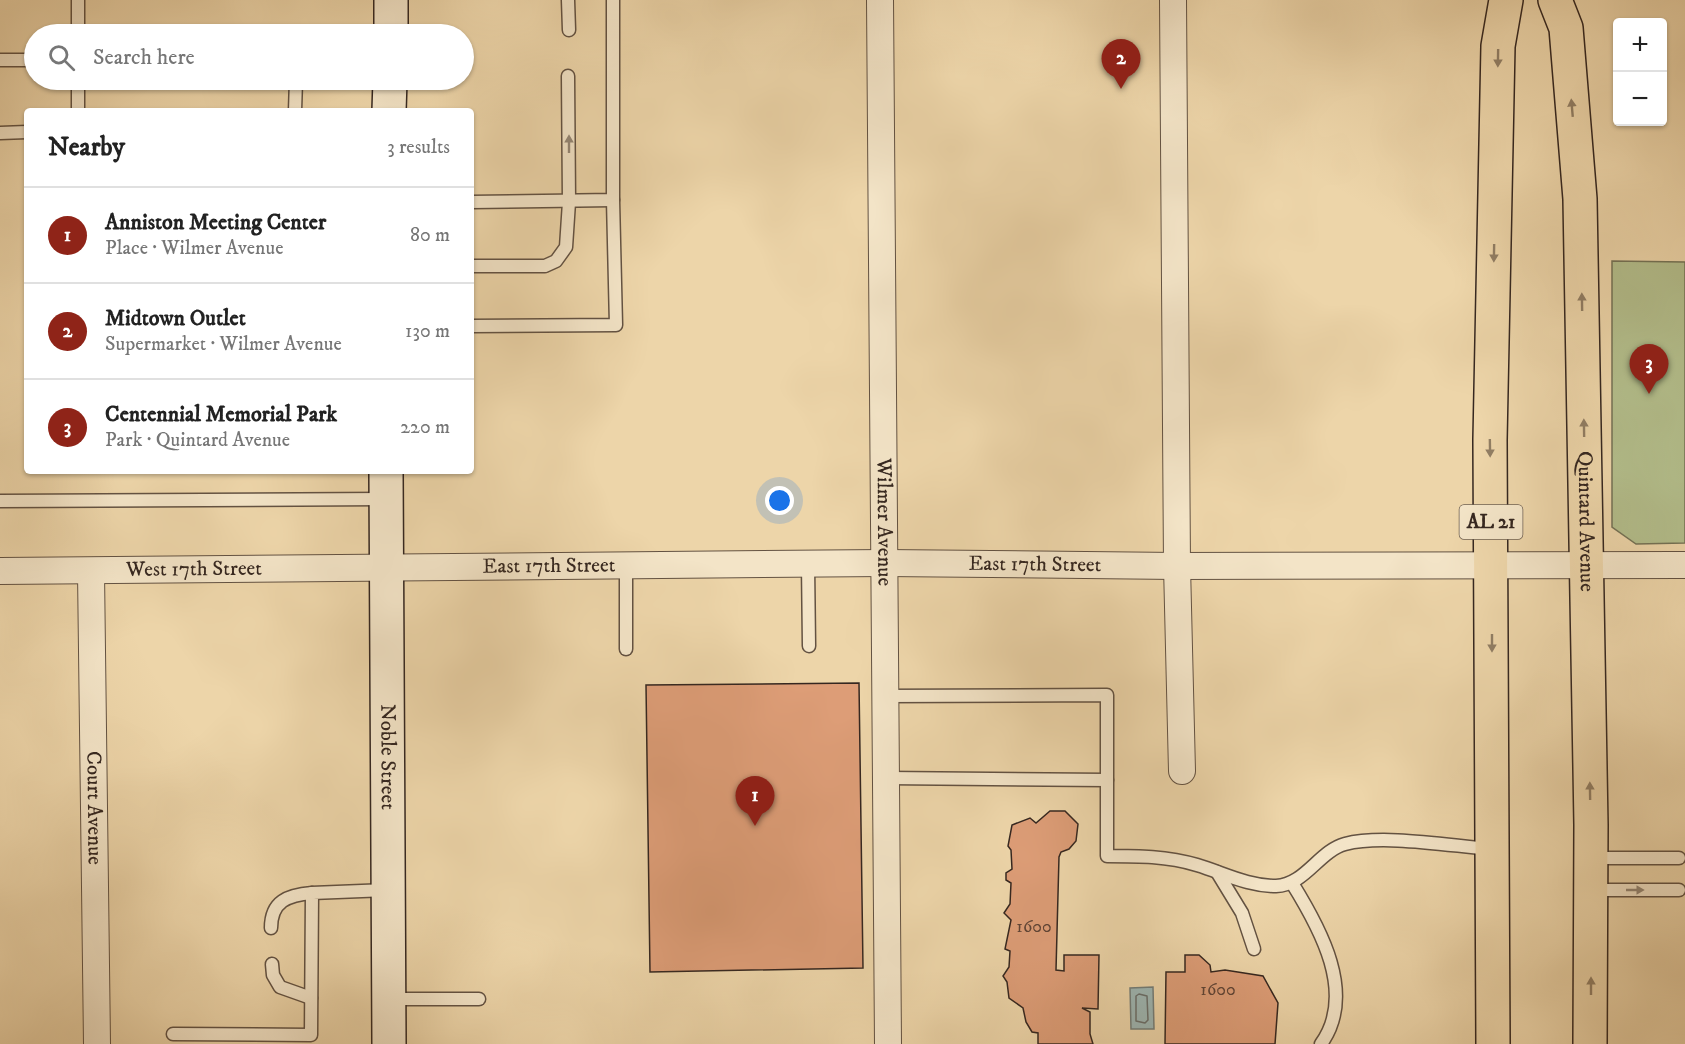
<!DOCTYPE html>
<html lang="en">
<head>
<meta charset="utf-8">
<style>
  body { margin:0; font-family:"IM FELL DW Pica",serif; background:#f6f6f6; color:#222 }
  .controls { position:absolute; right:18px; top:18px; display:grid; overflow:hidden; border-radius:6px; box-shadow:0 2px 4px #0004 }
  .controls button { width:54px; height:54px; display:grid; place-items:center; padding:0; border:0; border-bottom:2px solid #e0e0e0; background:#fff; color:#222; font:30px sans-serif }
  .you { position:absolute; left:780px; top:501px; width:21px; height:21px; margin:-15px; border:4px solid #fff; border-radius:50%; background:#1a73e8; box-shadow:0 0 0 9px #1a73e833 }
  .badge { display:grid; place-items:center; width:39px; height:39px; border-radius:50%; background:#8f2418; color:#fff; font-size:20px; font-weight:700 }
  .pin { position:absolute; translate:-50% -50px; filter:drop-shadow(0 2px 3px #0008) }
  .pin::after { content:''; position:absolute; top:32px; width:21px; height:18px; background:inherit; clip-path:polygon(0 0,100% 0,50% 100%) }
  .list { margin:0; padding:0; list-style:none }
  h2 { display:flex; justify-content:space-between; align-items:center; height:78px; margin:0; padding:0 24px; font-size:26px }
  h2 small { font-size:20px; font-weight:400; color:#767676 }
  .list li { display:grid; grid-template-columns:39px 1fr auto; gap:18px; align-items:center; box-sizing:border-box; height:96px; padding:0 24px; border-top:2px solid #e0e0e0 }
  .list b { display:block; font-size:22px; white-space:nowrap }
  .list p { margin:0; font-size:20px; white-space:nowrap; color:#767676 }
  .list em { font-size:20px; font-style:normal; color:#767676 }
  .icon { flex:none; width:33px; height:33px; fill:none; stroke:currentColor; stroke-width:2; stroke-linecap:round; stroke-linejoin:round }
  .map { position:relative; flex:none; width:1685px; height:1044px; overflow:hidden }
  .search { position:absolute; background:#fff; box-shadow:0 2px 4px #0004; left:24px; top:24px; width:450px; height:66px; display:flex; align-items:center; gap:15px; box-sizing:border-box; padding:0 21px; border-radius:33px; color:#767676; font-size:22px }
  .panel { position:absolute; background:#fff; box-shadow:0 2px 4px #0004; left:24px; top:108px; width:450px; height:366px; border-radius:6px }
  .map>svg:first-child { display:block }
</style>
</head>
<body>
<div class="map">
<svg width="1685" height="1044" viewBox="0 0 1685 1044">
  <rect width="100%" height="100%" fill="#edd5a9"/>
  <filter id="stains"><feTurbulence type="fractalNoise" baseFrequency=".00333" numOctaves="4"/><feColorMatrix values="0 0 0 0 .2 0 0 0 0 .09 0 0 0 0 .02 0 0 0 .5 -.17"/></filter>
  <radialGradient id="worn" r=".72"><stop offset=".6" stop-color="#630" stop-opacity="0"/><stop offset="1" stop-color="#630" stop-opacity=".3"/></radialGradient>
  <path fill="#b3be8c" stroke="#747256" stroke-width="1.5" d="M1612,261L1685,262V543L1636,544L1612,527Z"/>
  <path fill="#9db6b3" stroke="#737d78" stroke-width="1.5" d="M1153,987L1154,1029H1131L1130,988Z"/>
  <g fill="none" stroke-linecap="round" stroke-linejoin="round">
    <path stroke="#696e6a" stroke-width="1.5" d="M1139,994L1147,996L1148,1020L1145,1023L1136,1021V996Z"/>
  </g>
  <g fill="#dd9d77" stroke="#352720" stroke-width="1.5">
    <path d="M859,683L863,968L650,972L646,685Z"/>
    <path d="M1050,811H1065L1078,824L1076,841L1069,849L1061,852L1059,857L1056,970L1064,971V955H1099L1098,1009L1082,1008L1090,1012V1034L1093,1044H1038V1033L1032,1032L1026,1022L1023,1008L1009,998L1007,982L1003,976L1009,967L1010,951L1005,949L1011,920L1004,913L1010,904L1011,883L1006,880V873L1012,869L1011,850L1008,846L1012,825L1030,818L1036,823Z"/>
    <path d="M1185,955H1199L1210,965L1211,972L1225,970L1263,976L1278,1003L1275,1044H1165L1166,972H1185Z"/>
  </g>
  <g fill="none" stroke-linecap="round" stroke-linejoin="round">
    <defs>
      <g id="lane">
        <path d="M78,0V34"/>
        <path d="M568,0L569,30"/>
        <path d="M0,60H34"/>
        <path d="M78,80V111"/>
        <path d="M295,111L296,80"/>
        <path d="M0,133L27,132"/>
        <path d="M471,202L613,200V0"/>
        <path d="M471,266H545L556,261L566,247L569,202L568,76"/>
        <path d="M471,326L616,325L613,200"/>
        <path d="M0,501L386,499"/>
        <path d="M808,564L809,646"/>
        <path d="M626,566V649"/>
        <path d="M885,696L1107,695V856C1138,856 1167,856 1197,865C1224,873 1247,886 1276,886C1305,885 1319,851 1345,844C1383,834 1451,846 1492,849"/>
        <path d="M886,778L1107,780"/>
        <path d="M1593,858H1679"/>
        <path d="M1217,872L1242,913L1254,949"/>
        <path d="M1292,883C1320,928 1357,994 1321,1044"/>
        <path d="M1592,890H1679"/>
        <path d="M271,928C271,901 288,895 312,893"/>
        <path d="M272,964L273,975L280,987L311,998"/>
        <path d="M390,999H479"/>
        <path d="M173,1034L311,1035L312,893L387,890"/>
      </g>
      <g id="street">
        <path id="s1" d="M880,0L888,1044"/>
        <path d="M1173,0L1177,566L1182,771"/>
        <path id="s2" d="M0,571L885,563L1177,566L1685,565"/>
        <path id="s3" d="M91,572L97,1044"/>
      </g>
      <g id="secondary">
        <path d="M391,34V0"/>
        <path d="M389,111L390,80"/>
        <path id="s4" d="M386,471L389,1044"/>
      </g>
      <g id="highway">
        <path id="s5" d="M1555,0L1566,28L1580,199L1591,825L1590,1044"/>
        <path d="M1493,1044L1490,440L1498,46L1506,0"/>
      </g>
    </defs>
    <use href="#lane" stroke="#635242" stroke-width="15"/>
    <use href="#street" stroke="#635242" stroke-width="28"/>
    <use href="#secondary" stroke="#352720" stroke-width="36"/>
    <use href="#highway" stroke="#352720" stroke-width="36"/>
    <use href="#lane" stroke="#f3e4c7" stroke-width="12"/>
    <use href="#street" stroke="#f3e4c7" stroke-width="26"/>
    <use href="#secondary" stroke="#f3e4c7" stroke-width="33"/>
    <use href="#highway" stroke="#edd5a9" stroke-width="33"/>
  </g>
  <defs><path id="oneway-solid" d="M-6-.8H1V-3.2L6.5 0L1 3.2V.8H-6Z" transform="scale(1.5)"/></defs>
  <g fill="#917e64">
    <use href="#oneway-solid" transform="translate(1498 58) rotate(91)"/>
    <use href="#oneway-solid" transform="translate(1572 108) rotate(-95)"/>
    <use href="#oneway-solid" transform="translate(1494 253) rotate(91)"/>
    <use href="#oneway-solid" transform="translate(1582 302) rotate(-91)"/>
    <use href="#oneway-solid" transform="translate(1584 428) rotate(-91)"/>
    <use href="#oneway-solid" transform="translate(1490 448) rotate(89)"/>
    <use href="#oneway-solid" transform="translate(1492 643) rotate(90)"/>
    <use href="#oneway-solid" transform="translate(1590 791) rotate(-91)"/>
    <use href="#oneway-solid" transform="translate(1591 986) rotate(-90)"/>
  </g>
  <g fill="#948674">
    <use href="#oneway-solid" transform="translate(569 144) rotate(-90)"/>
    <use href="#oneway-solid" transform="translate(1635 890)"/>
  </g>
  <g text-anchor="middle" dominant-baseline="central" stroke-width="5" stroke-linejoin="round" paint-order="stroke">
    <g font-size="18" fill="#5f4436">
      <text x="1034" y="927">1600</text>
      <text x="1218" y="990">1600</text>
    </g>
    <rect fill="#f3e4c7" stroke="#6e6052" stroke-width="1.5" x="1459.5" y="505" width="63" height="34" rx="4.5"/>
    <g font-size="20" font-weight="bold" fill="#352720">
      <text x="1491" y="522">AL 21</text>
    </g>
    <g font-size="21" fill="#352720" stroke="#f3e4c7">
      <text stroke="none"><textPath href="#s5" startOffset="524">Quintard Avenue</textPath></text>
      <text stroke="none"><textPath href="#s1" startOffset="522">Wilmer Avenue</textPath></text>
      <text stroke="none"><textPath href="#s2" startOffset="1035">East 17th Street</textPath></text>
      <text stroke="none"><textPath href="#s2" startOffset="549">East 17th Street</textPath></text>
      <text stroke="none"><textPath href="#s2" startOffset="194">West 17th Street</textPath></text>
      <text stroke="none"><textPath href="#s4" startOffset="286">Noble Street</textPath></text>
      <text stroke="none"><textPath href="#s3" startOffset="236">Court Avenue</textPath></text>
    </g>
  </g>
  <rect width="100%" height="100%" filter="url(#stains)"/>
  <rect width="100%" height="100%" fill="url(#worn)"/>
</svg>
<div class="controls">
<button>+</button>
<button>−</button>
</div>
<div class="you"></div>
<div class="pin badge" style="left:755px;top:826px">1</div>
<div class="pin badge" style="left:1121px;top:89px">2</div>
<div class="pin badge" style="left:1649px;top:394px">3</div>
<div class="search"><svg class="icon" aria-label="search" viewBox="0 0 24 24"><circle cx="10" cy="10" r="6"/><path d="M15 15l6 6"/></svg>Search here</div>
<section class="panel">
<h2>Nearby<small>3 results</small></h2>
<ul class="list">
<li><span class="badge">1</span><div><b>Anniston Meeting Center</b><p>Place · Wilmer Avenue</p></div><em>80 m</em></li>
<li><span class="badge">2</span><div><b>Midtown Outlet</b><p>Supermarket · Wilmer Avenue</p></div><em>130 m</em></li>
<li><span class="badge">3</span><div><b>Centennial Memorial Park</b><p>Park · Quintard Avenue</p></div><em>220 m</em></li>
</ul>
</section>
</div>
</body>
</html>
